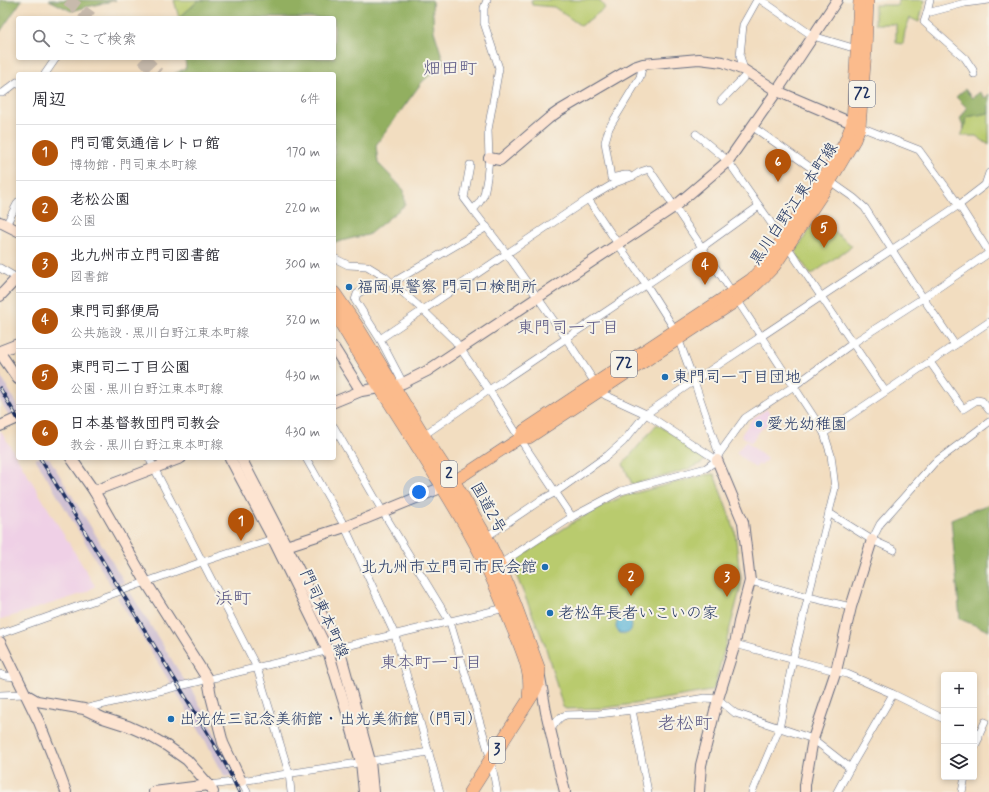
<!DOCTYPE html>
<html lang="ja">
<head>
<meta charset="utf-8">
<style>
  body { margin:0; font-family:Mynerve,"Klee One",sans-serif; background:#f2f2f3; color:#2b2b33 }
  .controls { position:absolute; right:12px; bottom:12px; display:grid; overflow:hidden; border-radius:4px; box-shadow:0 2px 6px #0003 }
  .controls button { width:36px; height:36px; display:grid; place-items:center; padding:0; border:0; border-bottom:1px solid #e1e1e2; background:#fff; color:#2b2b33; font:20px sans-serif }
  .you { position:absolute; left:419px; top:492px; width:14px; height:14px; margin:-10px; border:3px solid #fff; border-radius:50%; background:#1a73e8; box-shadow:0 0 0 6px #1a73e833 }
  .badge { display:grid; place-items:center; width:26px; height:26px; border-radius:50%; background:#b45309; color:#fff; font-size:13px; font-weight:700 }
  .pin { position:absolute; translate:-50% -33px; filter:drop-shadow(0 1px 2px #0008) }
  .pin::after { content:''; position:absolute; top:21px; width:14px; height:12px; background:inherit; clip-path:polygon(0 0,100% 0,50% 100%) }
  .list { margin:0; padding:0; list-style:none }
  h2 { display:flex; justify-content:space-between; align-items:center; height:52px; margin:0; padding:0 16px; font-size:17px }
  h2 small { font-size:13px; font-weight:400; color:#7c7c81 }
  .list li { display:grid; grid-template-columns:26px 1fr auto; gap:12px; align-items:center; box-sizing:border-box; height:56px; padding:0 16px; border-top:1px solid #e1e1e2 }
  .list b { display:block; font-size:15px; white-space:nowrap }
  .list p { margin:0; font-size:13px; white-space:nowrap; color:#7c7c81 }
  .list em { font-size:13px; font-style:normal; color:#7c7c81 }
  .icon { flex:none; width:22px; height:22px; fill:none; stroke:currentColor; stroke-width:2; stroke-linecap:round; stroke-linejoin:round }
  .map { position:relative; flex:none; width:989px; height:792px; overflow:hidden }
  .search { position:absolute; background:#fff; box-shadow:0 2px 6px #0003; left:16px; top:16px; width:320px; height:44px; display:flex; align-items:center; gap:10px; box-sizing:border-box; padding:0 14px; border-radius:4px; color:#7c7c81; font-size:15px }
  .panel { position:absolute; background:#fff; box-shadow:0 2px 6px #0003; left:16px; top:72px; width:320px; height:388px; border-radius:4px }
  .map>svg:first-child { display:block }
</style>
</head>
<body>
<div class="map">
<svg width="989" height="792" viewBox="0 0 989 792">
  <rect width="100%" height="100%" fill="#f7f3e8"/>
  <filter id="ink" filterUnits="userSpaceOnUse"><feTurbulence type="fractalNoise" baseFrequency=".025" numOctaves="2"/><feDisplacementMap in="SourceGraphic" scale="8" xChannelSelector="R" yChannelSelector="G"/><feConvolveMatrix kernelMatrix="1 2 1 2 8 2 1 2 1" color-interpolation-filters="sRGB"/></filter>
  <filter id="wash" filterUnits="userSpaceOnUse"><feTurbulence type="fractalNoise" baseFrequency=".012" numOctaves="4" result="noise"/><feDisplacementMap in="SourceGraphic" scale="16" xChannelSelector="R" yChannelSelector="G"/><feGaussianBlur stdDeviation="0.9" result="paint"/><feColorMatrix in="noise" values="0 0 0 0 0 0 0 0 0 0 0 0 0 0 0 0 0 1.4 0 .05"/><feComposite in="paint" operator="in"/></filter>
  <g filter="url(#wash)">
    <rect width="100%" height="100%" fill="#f2ddc0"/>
    <g fill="#efd0e6">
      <path d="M767,409L774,420L762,428L751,443L741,435L753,418Z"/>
      <path d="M1,431L95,586L85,593L3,619H0V432Z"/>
      <path d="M746,441L767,459L761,466L759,464L755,468L736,453Z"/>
    </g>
    <g fill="#cdbed2">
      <path d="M0,375L18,406V413L10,417L0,400Z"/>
      <path d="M35,458H49L125,583L112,587Z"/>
      <path d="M130,592L186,683L173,687L117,597Z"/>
      <path d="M189,685L213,730L234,775L225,777L205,740L174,689Z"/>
    </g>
    <g fill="#b9cb6e" stroke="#6a7d66">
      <path d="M174,0H199L179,18Z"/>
      <path d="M531,0H599L605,8L581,26L554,7L532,5Z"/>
      <path d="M898,0H925L919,22L910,18L905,31L903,44L896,43V24H875V5H898Z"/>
      <path d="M989,113V145L976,136H961L964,129L966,117Z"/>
      <path d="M817,218L850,244L852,246L811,275L796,253L797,249Z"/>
      <path d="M657,424L699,452C701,454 704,457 704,460C703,468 642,482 632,484L623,464Z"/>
      <path d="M714,474L735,531L741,586L714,688L710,691L634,704L604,708L566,709L563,707L545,645L512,565V562L577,520L606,504L624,496L704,475Z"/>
    </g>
    <g fill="#92af61" stroke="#566f60">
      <path d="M0,0H22L0,32Z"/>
      <path d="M49,0H116L71,11Z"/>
      <path d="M199,0H432L434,31L444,63L422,82L376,145L378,163L404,190L405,205L368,235L353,238L334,243V74H174L186,68L185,58H334V18H179Z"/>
      <path d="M965,89L972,98L980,92L985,98L989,94V113L966,117L964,129L960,119L967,108L956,97Z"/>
      <path d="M989,504V631L960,619L951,519Z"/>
    </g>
    <circle fill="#59b4d7" stroke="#3a729a" cx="624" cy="626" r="8"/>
  </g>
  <g filter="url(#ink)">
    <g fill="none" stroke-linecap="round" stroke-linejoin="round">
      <g stroke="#c7baac" stroke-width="13" stroke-dasharray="13 6" stroke-linecap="butt">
        <path d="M67,0L91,18"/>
        <path d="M143,58L158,74"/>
      </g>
      <defs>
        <g id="street">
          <path d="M487,0L484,8V23L499,68L488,130L489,158L487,178L484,195L479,203L473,210L507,254L566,338L595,383L605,395L646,414L717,460"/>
          <path d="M761,0L813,36L860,50"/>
          <path d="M927,13L930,0"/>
          <path d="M744,70L740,56L743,25L757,0"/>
          <path d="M45,74L56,58"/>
          <path d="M974,74L973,70L965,58L924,22L927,13L965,3L989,0"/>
          <path d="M0,93H3L17,82L18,84"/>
          <path d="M721,101L748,73"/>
          <path d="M858,126L919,150L959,205L989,252"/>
          <path d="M753,127L854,198L865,208L923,298L955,345"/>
          <path d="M696,134L728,161L787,246L885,391"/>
          <path d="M470,165L464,198L473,210"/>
          <path d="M628,175H625L611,178L605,142L609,128L640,77L643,64"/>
          <path d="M588,199L618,244L646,284L675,330L694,381L719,454"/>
          <path d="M6,225L18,202"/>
          <path d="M334,258L348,265L367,266L385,277L423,310L455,341L489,390L526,448L572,517"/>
          <path d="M0,268L17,278"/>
          <path d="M385,277L357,294L355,300L380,339L403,383"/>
          <path d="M392,283L487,227"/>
          <path d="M380,339L588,199L615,183L634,176L640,172L649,169L732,292L821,428L824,433L831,455L835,488L793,659L779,729L752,792"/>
          <path d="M930,362L963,409L977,400L982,401L989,410"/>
          <path d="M334,427L383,512L450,622L491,760L497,792"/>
          <path d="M824,433L989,322"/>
          <path d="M421,437L489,390L701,248L759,206"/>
          <path d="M149,458L257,668L289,773L291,792"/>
          <path d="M306,458L345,527L395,635L440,792"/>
          <path d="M829,513L872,540L894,550"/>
          <path d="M486,537L541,500L556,492L608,455L623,442L646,414L694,381L959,205L985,185L989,173"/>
          <path d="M872,540L880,524L934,463L989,422"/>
          <path d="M497,566L572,517L621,491L706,468L717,460L719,454L745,418L794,386L853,343L923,298L989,253"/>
          <path d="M750,581L808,597L851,607"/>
          <path d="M0,634L202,562L273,539"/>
          <path d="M735,644L847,674L893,694L944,719"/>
          <path d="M0,674L5,676L17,677"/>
          <path d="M0,695L25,694"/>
          <path d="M84,709L505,608"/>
          <path d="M632,710L648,792"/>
          <path d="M550,730L557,721L561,717L566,715L599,714L632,710L705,698L718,699L735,713L813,739L850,768"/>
          <path d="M974,732L979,735L985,722"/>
          <path d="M974,748L979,738V735"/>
          <path d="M241,781L247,792"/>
          <path d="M209,785L241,781L429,752"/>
          <path d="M837,792L850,768L893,694"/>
          <path d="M962,792L965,777"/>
        </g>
        <g id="secondary">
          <path d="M489,158L500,160L549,118L559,111L634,67L643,64L699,59L723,62L744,70L777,91L852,123"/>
          <path d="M0,222L18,231"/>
          <path d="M0,296L18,277"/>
          <path d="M334,348L361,391"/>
          <path d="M0,351L18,344"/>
          <path d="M0,353L18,379"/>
          <path d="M334,402L361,391L394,386L403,383L427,371L674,207L728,161L777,91L837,0"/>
          <path d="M0,426L18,418"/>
          <path d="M71,458L94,491L146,582L208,680L211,696L223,743L241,781"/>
          <path d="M230,458L273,539L328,651L348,716L361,762L364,792"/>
          <path d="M241,458L339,648L370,761L373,792"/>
          <path d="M94,491L181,458"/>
          <path d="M280,543L286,546L345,527L443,487"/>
          <path d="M0,642L39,722L53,757L66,792"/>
          <path d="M540,677L546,712L565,792"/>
          <path d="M25,694L37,701L84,709L103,718L128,726L148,735L167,746L187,760L209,785L213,792"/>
          <path d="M154,792L209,785"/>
          <path d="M699,792L701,765L718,699L735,644L739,622L750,581L743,522L717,460"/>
          <path d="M805,792V785L813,739L836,671L851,607L872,540"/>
        </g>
        <g id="primary">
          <path d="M520,438H529L737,301C751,291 764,278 775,266L828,186L855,140L860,127L866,51L868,0"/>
          <path d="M447,485L467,473L520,438L524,430L732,292L751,279L763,266L772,254L824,176L844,143L852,123L859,0"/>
        </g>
        <g id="highway">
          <path d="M334,293L356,325L423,435L454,482L486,537L499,564L515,605L539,670L538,683L532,695L470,792"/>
          <path d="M334,311C378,388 430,461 473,539C489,567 501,598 513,628C521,647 533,673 529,694"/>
        </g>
      </defs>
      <use href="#street" stroke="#666c80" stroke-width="8"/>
      <use href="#secondary" stroke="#666c80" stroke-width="12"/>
      <use href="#primary" stroke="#666c80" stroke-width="12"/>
      <use href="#highway" stroke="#666c80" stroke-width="14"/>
      <use href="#street" stroke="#fff" stroke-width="7"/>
      <use href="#secondary" stroke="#fde4d1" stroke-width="10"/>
      <use href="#primary" stroke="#fbbb8c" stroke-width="11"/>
      <use href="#highway" stroke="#fbbb8c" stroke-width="13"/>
      <defs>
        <g id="rail">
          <path d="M0,388L18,419"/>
          <path d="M40,458L208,734L226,765L239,792"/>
        </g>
      </defs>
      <use href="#rail" stroke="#1b2f5e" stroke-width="3.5"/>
      <use href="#rail" stroke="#f7f3e8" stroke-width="2" stroke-dasharray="6" stroke-linecap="butt"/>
    </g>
  </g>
  <g fill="#1f6fb2" stroke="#f7f3e8" stroke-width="1.5">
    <circle cx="349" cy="287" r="4"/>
    <circle cx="665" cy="377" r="4"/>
    <circle cx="759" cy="424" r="4"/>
    <circle cx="545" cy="567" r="4"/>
    <circle cx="550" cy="613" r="4"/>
    <circle cx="171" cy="719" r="4"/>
  </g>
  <g text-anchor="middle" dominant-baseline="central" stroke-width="4" stroke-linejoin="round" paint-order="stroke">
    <g fill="#f7f3e8" stroke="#5d6a87" stroke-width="1">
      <rect x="849" y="81" width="26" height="26" rx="3"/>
      <rect x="611" y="351" width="26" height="26" rx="3"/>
      <rect x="441" y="461" width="16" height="26" rx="3"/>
      <rect x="489" y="737" width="16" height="26" rx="3"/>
    </g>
    <g font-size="15" font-weight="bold" fill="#1b2f5e">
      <text x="862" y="94">72</text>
      <text x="624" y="364">72</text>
      <text x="449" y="474">2</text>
      <text x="497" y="750">3</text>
    </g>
    <g font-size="16" fill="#1b2f5e" stroke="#f7f3e8">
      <text transform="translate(794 204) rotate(-56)">黒川白野江東本町線</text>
      <text transform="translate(488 508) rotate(61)">国道2号</text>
      <text transform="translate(324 614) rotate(66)">門司東本町線</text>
    </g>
    <g font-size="16" fill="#1b2f5e" stroke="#f7f3e8" text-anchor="start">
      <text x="357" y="287">福岡県警察 門司口検問所</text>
      <text x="673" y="377">東門司一丁目団地</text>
      <text x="767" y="424">愛光幼稚園</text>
      <text x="537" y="567" text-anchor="end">北九州市立門司市民会館</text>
      <text x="558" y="613">老松年長者いこいの家</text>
      <text x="179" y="719">出光佐三記念美術館・出光美術館（門司）</text>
    </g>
    <g font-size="17" fill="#5a5784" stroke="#f7f3e8">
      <text x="568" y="328">東門司一丁目</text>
      <text x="431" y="663">東本町一丁目</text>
    </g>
    <g font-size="18" fill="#5a5784" stroke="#f7f3e8">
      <text x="450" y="69">畑田町</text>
      <text x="233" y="599">浜町</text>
      <text x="685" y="724">老松町</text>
    </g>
  </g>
</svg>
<div class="controls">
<button>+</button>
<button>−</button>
<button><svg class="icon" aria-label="layers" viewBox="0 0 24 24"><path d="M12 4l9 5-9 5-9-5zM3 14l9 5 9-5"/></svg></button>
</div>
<div class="you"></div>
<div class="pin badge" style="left:241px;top:541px">1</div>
<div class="pin badge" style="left:631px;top:596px">2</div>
<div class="pin badge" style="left:727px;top:597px">3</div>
<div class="pin badge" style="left:705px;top:285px">4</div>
<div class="pin badge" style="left:824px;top:248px">5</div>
<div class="pin badge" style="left:778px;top:182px">6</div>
<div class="search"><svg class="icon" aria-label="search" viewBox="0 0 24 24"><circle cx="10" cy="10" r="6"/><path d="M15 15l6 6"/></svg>ここで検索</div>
<section class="panel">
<h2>周辺<small>6件</small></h2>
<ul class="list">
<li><span class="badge">1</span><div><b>門司電気通信レトロ館</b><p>博物館 · 門司東本町線</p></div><em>170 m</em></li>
<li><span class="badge">2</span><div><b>老松公園</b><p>公園</p></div><em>220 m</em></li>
<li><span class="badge">3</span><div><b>北九州市立門司図書館</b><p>図書館</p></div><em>300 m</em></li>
<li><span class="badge">4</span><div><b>東門司郵便局</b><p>公共施設 · 黒川白野江東本町線</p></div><em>320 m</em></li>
<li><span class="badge">5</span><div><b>東門司二丁目公園</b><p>公園 · 黒川白野江東本町線</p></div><em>430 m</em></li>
<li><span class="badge">6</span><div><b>日本基督教団門司教会</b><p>教会 · 黒川白野江東本町線</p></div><em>430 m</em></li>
</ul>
</section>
</div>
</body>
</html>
